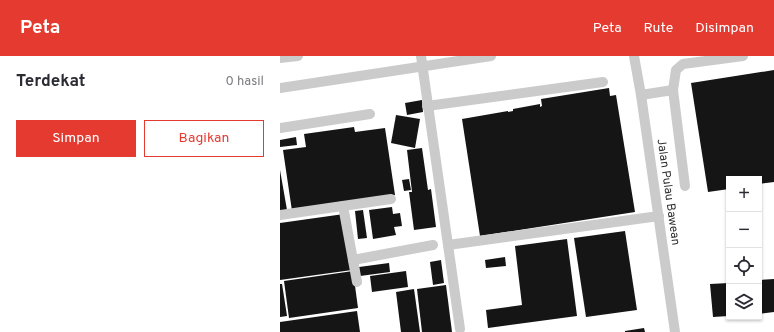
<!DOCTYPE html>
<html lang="id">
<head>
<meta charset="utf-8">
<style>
  body { margin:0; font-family:Overpass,sans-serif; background:#f2f2f3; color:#2b2b33 }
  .controls { position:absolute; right:12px; bottom:12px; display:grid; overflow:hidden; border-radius:0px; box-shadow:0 1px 3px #0004 }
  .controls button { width:36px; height:36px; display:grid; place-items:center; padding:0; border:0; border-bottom:1px solid #e1e1e2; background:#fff; color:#2b2b33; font:20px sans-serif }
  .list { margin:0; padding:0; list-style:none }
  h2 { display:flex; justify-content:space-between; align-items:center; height:52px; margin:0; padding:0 16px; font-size:17px }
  h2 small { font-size:13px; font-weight:400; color:#7c7c81 }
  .actions { display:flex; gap:8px; padding:12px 16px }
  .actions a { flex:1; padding:9px 0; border:1px solid #e53a30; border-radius:0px; text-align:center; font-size:14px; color:#e53a30 }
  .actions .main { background:#e53a30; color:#fff }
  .icon { flex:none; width:22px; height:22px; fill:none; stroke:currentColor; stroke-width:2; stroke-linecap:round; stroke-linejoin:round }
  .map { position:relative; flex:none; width:494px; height:276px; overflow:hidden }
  header { display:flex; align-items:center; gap:24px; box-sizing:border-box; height:56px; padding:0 20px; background:#e53a30; color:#fff }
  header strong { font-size:19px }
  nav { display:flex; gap:22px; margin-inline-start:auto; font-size:14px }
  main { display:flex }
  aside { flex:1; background:#fff }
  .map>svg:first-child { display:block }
</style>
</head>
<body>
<header>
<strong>Peta</strong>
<nav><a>Peta</a><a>Rute</a><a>Disimpan</a></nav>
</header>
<main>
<aside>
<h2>Terdekat<small>0 hasil</small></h2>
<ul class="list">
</ul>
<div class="actions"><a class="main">Simpan</a><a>Bagikan</a></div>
</aside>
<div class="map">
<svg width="494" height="276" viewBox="0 0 494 276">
  <rect width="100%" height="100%" fill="#fff"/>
  <g fill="#151515">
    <path d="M494,14V126L479,128V123H449V133L428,136L411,27Z"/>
    <path d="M329,32L330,40L336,39L355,156L200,180L182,63L228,55V56L233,55V53L260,48V51L262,50L261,43Z"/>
    <path d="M142,44L143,56L127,59L125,47Z"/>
    <path d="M116,59L140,63L135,92L111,87Z"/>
    <path d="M74,71L75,76L105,72L115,139L12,155L3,94L26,91L24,78Z"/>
    <path d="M16,81L17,89L0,91V84Z"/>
    <path d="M142,92L148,134L151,133L156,171L134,174L129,136H132L127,94Z"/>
    <path d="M0,114L7,154L0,155Z"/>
    <path d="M129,123L131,134L124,135L122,124Z"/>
    <path d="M112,151L113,158L120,157L122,170L114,171L116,179L93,183L89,154Z"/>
    <path d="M83,154L87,182L78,183L75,155Z"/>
    <path d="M64,158L72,214L0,224V167Z"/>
    <path d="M345,175L357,254L306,261L294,182Z"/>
    <path d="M287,183L297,260L208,272L206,254L242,249L235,190Z"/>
    <path d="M225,201L226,210L206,212L205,204Z"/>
    <path d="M161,204L164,227L153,229L150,206Z"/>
    <path d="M109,207L110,216L80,220L79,211Z"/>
    <path d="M73,215L78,252L9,262L4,225Z"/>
    <path d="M126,215L128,231L92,236L90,220Z"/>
    <path d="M494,223V256L479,258V224Z"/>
    <path d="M449,227V260L433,261L430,228Z"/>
    <path d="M0,228H2L7,260L0,261Z"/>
    <path d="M166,229L172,276H142L137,233Z"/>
    <path d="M134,233L140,276H121L116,236Z"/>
    <path d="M77,255L80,276H0V266Z"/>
    <path d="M364,272L365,276H345V275Z"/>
  </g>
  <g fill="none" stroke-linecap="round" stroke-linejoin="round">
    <g stroke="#cbcbcb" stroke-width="10">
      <path d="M141,0L168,189L379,160"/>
      <path d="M354,0L361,39L395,276"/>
      <path d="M0,2L18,0"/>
      <path d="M0,32L211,0"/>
      <path d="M361,39L393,34"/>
      <path d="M147,50L323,26"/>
      <path d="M0,72L90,58"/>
      <path d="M405,130L393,34L396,14L403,8L463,0"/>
      <path d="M63,150L77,226"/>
      <path d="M0,159L111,143"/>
      <path d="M168,189L180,273"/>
      <path d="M73,204L153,189"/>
    </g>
  </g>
  <g text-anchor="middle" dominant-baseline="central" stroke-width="4" stroke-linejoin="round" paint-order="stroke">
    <g font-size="12" fill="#2e2e2e" stroke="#fff">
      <text transform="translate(388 136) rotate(82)">Jalan Pulau Bawean</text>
    </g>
  </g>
</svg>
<div class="controls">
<button>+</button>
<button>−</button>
<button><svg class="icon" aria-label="locate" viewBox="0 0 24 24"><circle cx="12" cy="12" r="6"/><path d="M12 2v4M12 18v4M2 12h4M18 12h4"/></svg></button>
<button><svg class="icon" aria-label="layers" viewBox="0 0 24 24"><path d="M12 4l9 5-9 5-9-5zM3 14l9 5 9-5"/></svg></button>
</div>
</div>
</main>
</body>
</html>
